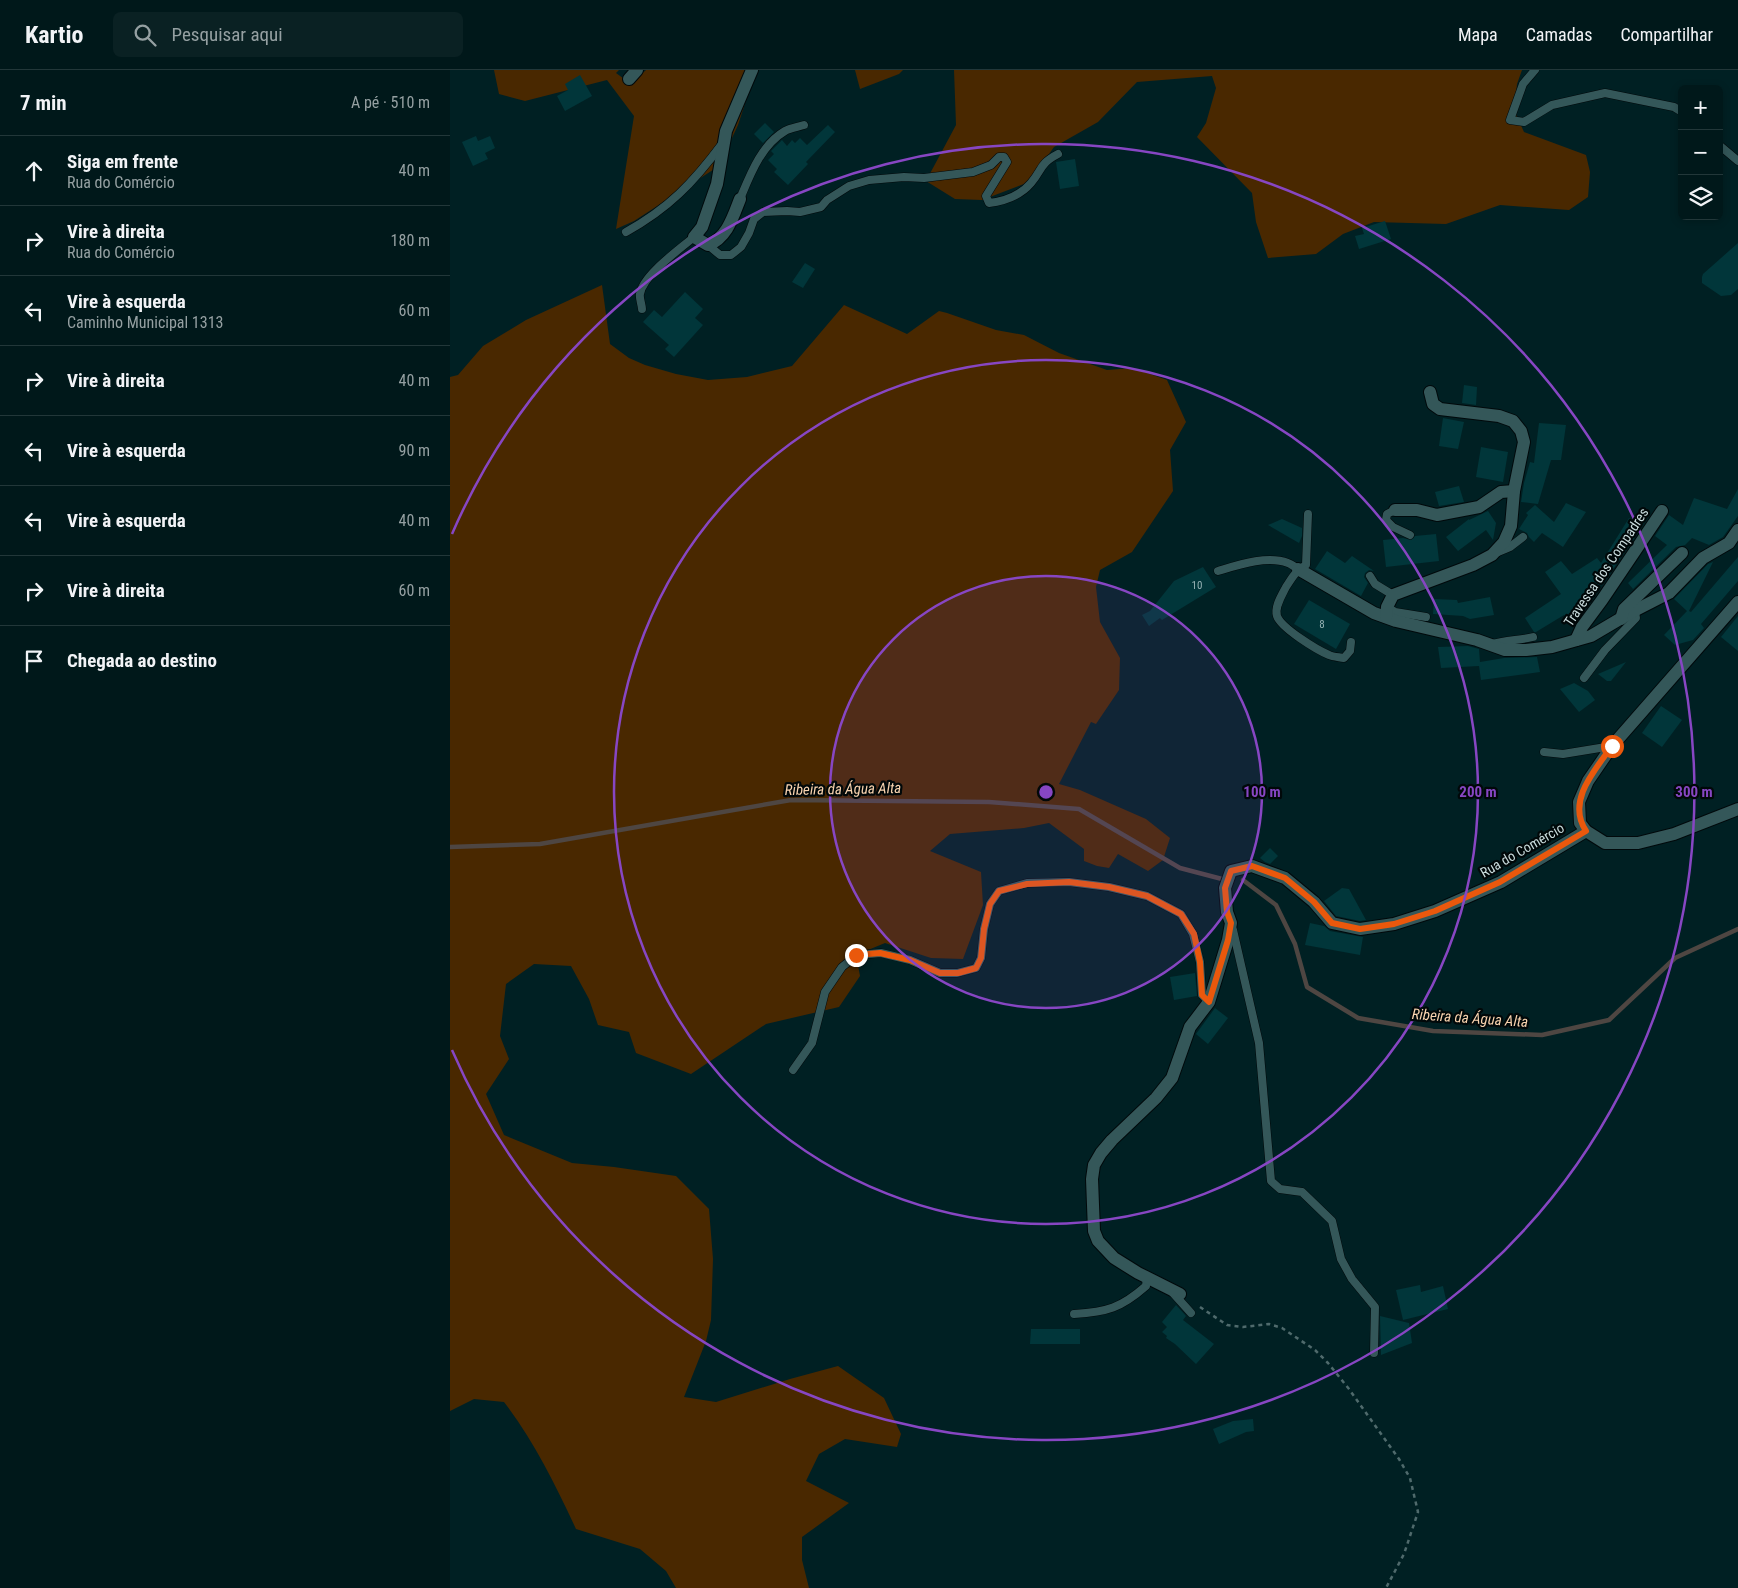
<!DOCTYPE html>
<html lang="pt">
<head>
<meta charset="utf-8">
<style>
  body { margin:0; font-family:"Roboto Condensed",sans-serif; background:#0a2123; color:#f1f3f6 }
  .controls { position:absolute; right:15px; top:15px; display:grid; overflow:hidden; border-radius:8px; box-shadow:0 2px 8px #0003 }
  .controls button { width:45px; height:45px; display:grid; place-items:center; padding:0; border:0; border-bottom:1px solid #223739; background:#00181a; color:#f1f3f6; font:25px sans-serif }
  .stop { position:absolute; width:15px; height:15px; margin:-11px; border:4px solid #ea580c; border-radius:50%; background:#fff }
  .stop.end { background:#ea580c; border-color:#fff; box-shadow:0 1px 5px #0008 }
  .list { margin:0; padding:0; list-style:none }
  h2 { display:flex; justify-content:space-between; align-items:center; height:65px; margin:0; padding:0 20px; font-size:21px }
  h2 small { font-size:16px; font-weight:400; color:#95a0a2 }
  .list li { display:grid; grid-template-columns:32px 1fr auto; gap:15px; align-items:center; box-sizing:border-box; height:70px; padding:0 20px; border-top:1px solid #223739 }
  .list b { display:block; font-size:19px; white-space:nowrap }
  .list p { margin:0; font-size:16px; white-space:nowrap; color:#95a0a2 }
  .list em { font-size:16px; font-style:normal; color:#95a0a2 }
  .icon { flex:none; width:28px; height:28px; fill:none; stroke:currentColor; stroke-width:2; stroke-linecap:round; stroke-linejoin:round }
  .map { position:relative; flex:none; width:1288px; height:1518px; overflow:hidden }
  header { display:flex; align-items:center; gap:30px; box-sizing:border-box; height:70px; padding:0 25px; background:#00181a; border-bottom:1px solid #223739 }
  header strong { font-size:24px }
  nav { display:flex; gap:28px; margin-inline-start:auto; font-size:18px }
  .search { width:350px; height:45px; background:#0a2123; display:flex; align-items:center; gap:12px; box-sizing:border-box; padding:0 18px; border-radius:8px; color:#95a0a2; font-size:19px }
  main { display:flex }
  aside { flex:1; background:#00181a }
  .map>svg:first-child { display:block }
</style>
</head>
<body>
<header>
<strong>Kartio</strong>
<div class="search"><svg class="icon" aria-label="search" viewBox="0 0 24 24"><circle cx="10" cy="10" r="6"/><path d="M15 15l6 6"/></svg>Pesquisar aqui</div>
<nav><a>Mapa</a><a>Camadas</a><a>Compartilhar</a></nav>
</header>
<main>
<aside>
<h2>7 min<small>A pé · 510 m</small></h2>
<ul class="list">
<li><svg class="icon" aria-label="ahead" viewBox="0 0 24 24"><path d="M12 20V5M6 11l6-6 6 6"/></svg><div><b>Siga em frente</b><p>Rua do Comércio</p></div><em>40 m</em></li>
<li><svg class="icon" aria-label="right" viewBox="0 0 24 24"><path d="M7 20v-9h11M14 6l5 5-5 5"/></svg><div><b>Vire à direita</b><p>Rua do Comércio</p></div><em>180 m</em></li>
<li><svg class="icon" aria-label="left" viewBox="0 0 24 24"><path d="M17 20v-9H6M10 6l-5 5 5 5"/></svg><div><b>Vire à esquerda</b><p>Caminho Municipal 1313</p></div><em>60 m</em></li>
<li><svg class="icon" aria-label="right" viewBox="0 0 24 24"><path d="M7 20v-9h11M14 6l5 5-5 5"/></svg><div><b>Vire à direita</b></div><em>40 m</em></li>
<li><svg class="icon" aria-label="left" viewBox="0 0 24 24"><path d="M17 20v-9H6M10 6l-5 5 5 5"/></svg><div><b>Vire à esquerda</b></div><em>90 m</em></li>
<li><svg class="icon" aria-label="left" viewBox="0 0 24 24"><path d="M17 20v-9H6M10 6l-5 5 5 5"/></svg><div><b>Vire à esquerda</b></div><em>40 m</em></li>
<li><svg class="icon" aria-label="right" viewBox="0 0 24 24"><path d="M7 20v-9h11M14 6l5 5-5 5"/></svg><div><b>Vire à direita</b></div><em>60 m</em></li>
<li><svg class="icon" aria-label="arrive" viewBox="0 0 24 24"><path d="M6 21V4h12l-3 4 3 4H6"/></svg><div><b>Chegada ao destino</b></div></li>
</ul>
</aside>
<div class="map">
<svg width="1288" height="1518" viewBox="0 0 1288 1518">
  <rect width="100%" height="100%" fill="#002023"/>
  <g fill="#492800">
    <path d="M44,0H169L166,3L181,14L196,0H306L288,55L269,96L184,151L166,159L184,46L157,10L75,31L49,24Z"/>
    <path d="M405,0H453L449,4L410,19Z"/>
    <path d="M504,0H1072L1067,14L1064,40L1074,62L1136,85L1140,102L1138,127L1119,140L1050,135L996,154L924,152L893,164L866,184L818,188L806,152L802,123L747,67L756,53L766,18L762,6L687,12L648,52L604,77L579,112L532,130L505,129L476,111L506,55Z"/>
    <path d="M152,215L160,274L179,288L195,295L226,304L258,310L297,307L342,296L394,235L457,264L489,241L497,243L546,260L574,265L609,283L657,300L683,298L717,310L736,352L720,380L723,421L682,482L650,500L646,517L650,552L670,588L669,620L646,654L641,652L609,714L630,720L696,749L720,768L713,790L698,801L668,784L659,798L647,796L634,791V779L599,753L574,758L500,764L480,781L531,802L533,835L513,889L481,888L435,873L406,885L410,906L389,937L316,954L241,1004L186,983L179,962L148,955L139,929L121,896L84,894L56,914L50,966L59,989L36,1024L54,1065L122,1093L164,1097L226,1106L259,1139L263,1189L261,1250L256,1271L234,1327L266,1332L340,1309L388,1296L434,1328L451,1364L447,1377L395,1369L369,1384L356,1411L399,1433L352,1467V1490L359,1518H226L216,1501L190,1479L126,1459C105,1414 84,1371 54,1332L24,1329L0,1341V307L8,305L33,276L76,250Z"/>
  </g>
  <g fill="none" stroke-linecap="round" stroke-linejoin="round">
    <g stroke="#4e4642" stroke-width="4.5">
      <path d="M0,777L90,774L341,730L539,732L629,739L730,798L772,809"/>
      <path d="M793,810L826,835L845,874L857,917L908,948L983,961L1092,965L1159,950L1225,888L1288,859"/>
    </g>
  </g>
  <g fill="#01363a">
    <path d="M130,5L142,26L115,41L107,26L118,20L115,14Z"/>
    <path d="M315,53L324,62L313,73L304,64Z"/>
    <path d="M378,55L385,62L356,92L358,94L338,115L324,102L327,99L318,90L324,84L321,81L332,70L337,76L342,70L345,73L350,68L357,75Z"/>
    <path d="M26,66L28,71L40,66L45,78L35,83L38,89L23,96L12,72Z"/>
    <path d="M625,89L629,116L610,119L606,92Z"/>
    <path d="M935,151L941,169L909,179L905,166L914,164L912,158Z"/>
    <path d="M1288,173V219L1281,225L1271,226L1252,213V207L1253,204Z"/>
    <path d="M355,193L365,199L353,218L342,212Z"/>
    <path d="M235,222L253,239L245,248L253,255L224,287L215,279L219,275L193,252L204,240L212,247Z"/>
    <path d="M1014,315L1027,317L1026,335L1012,333Z"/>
    <path d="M993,348L1014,352L1008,379L989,376Z"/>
    <path d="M1089,353L1116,355L1111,390H1101L1088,434L1071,432L1074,413L1080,392L1084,393Z"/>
    <path d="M1031,377L1058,382L1053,412L1026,407Z"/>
    <path d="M1009,416L1014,432L989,436L985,422Z"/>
    <path d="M1288,419V446L1273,467L1259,475L1242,468L1235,475L1226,477L1183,519L1178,513L1217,475L1205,466L1219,445L1233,455L1244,428L1277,439Z"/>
    <path d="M1116,433L1136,442L1113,477L1092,463L1084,472L1079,467L1077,463L1069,459L1078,445L1076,443L1085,435L1104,452Z"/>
    <path d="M1038,441L1046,453L1043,470L1036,460L1008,481L996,467L1019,449V450Z"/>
    <path d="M1179,448L1193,455L1155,511L1132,526L1139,534L1133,542L1118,552L1114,545L1086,562H1084L1075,548L1111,524L1095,502L1111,491L1122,504L1147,488L1151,493Z"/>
    <path d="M832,449L852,458V466L849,473L818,455Z"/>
    <path d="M986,464L989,491L936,497L933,470L953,468L961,470L965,466Z"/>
    <path d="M877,481L895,493L902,486L924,501L919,500L915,503L914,507L918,513L911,526L865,499Z"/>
    <path d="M1288,487V511L1251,554L1254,558L1243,570L1225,575L1214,565L1237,541L1224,529L1258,494L1263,492L1239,541L1241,542Z"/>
    <path d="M753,497L766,517L712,550L710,548L699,556L692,545L700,541L724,511Z"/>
    <path d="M1040,527L1044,545L1020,549L1013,546L983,544L984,529L1007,530L1008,533Z"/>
    <path d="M859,530L900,554L886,579L844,554Z"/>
    <path d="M1288,546V581L1271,567Z"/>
    <path d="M1018,576L1029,579L1030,592L1054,588L1087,587L1090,602L1031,610L1029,596L991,598L988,577Z"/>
    <path d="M1176,592L1161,611H1157L1148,604Z"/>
    <path d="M1124,613L1138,621L1145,630L1129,642L1110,619Z"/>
    <path d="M1211,636L1232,650L1212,677L1192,663Z"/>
    <path d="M820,778L828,786L820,794L815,792L810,788Z"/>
    <path d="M892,818L899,819L916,850L910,851L886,846L874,831Z"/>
    <path d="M860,853L874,856L880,861L913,867L910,885L855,875Z"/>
    <path d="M745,903L747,926L724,930L720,907Z"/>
    <path d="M765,938L778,948L758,974L746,964Z"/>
    <path d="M970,1215L971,1222L993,1216L998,1239L953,1250L946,1220Z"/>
    <path d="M726,1235L736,1246L733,1250L764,1274L746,1294L725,1274L716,1268L717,1266L712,1262L717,1257L712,1252Z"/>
    <path d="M930,1246L959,1253L962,1273L931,1285Z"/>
    <path d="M581,1259H630V1274H580Z"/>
    <path d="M803,1349L804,1361L796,1362L769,1374L763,1359L783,1351Z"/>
  </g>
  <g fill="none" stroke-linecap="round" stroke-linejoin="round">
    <defs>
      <g id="service">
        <path d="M1085,0L1073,14L1060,50L1074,52L1102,35L1155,23L1224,37L1232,42"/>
        <path d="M1269,75L1288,91"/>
        <path d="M290,129C300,105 311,75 335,61C340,58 348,57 354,55"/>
        <path d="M176,162C219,138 243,113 272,74"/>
        <path d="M258,175L270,185H281L291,177L299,163L304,149L313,142L337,141L350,142L371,137L377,130L399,116L419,110L454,107L474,108L523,102L541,95L549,87H554L557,92L536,126L539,133C555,131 570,126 581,113C593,99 589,94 608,84"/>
        <path d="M192,239C192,235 189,228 190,224C193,205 230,179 244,167"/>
        <path d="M945,440L937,444L936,450L943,457L960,465"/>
        <path d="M858,444L856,495C846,500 842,508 836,517C832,525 824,537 827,546C831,558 867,580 879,585C883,587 889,587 894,588L900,581L901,572"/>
        <path d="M1048,482L1060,477L1073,467"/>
        <path d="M768,501C788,495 817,485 838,493C841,494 845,497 848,499"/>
        <path d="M920,506L925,514L943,525"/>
        <path d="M937,537L945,542L976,547"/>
        <path d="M1040,575C1056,569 1068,571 1083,567"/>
        <path d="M1134,608L1155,580L1186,548L1185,541"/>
        <path d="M1094,682L1113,684L1162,676"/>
        <path d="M783,860L809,973L821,1111L830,1119L852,1122L882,1151L891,1189L902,1209L925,1237L924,1283"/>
        <path d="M343,1000L362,973L375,922L392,897L407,885L431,883L460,890L490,903H507L526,898L531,888L534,859L540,834L549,821L577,813L619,812L659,817L697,826L731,844L743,864L750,892L752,925L759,932"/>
        <path d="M723,1223L741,1243"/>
        <path d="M624,1244C657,1242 671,1238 696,1216L697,1207"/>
      </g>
      <g id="minor">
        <path d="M179,9L187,0"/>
        <path d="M290,129C283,147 277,168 258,175L244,167L252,157L267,114L276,61L302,0"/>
        <path d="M945,440H967L987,445L1029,437L1051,422L1064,421"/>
        <path d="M848,499L924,543L946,551L1027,570L1055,580H1076L1102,577L1141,566L1180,543L1219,523L1253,488L1279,473L1288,460"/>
        <path d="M936,547L937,537L943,525L1023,495L1042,485L1054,472L1061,456L1064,421L1074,372L1071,361L1063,351L1049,346L990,339L983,334L980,322"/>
        <path d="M1171,549L1174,539L1232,483"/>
        <path d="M1126,570L1132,557L1152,530L1212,441"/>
        <path d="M1136,761L1155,773H1188L1224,764L1288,739"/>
        <path d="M730,1224L688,1203L664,1188L648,1171L644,1161L642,1109L644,1095L651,1083L662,1070L706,1028L722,1008L740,957L759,932L778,870L781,853L777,842L775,818L781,801L802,796L835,808L864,832L882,853L910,859L944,854L985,841L1051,812L1136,761L1130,753L1129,732L1138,711L1162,676L1288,532"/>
      </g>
    </defs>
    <use href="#service" stroke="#00090b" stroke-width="9"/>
    <use href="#minor" stroke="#00090b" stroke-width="14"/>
    <path stroke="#4f6a6c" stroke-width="2.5" stroke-dasharray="4 4" stroke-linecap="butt" d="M750,1237L777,1255L793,1257L819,1254L832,1258L865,1280L878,1293L899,1319L949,1389L960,1408L968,1442L954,1484L936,1518"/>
    <use href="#service" stroke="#345759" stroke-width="8"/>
    <use href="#minor" stroke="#345759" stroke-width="12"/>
  </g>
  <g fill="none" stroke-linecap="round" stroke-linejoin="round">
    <path stroke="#ea580c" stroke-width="6" d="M406,885L430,883L460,890L490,903H508L526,898L531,888L534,859L540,834L549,821L577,814L619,812L659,817L697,826L731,844L744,864L750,892L752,925L759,932L778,870L781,853L777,842L775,818L781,801L802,796L835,808L864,832L882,853L910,859L944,854L985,841L1050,812L1136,761C1116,731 1145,700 1162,676"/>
  </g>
  <circle cx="596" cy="722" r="216" fill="#8746c3" fill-opacity=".12"/>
  <g fill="none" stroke="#8746c3" stroke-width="2.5">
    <circle cx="596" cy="722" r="216"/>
    <circle cx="596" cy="722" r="432"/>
    <path d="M2 464A648 648 0 1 1 2 980"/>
  </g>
  <g text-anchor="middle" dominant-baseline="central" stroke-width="4.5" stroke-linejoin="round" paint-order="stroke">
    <g font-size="11" fill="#96b2b4">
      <text x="747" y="515">10</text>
      <text x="872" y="554">8</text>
    </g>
    <g font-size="14" fill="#c8dbdc" stroke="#000809">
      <text transform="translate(1156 497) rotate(-56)">Travessa dos Compadres</text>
      <text transform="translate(1072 780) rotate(-30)">Rua do Comércio</text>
    </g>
    <g font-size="15" font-style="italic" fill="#f8d3af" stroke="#000809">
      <text transform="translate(393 719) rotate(-1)">Ribeira da Água Alta</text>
      <text transform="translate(1020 948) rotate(4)">Ribeira da Água Alta</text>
    </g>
  </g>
  <circle cx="596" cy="722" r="8" fill="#8746c3" stroke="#000809" stroke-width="2.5"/>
  <g font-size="15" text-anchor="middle" font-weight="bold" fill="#8746c3" stroke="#000809" stroke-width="4.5" stroke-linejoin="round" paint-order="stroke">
    <text x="812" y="727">100 m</text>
    <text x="1028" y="727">200 m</text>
    <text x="1244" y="727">300 m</text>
  </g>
</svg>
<div class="controls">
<button>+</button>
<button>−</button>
<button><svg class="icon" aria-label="layers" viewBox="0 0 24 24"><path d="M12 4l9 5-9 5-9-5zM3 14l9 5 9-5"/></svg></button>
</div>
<div class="stop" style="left:1162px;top:676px"></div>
<div class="stop end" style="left:406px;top:885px"></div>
</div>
</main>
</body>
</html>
